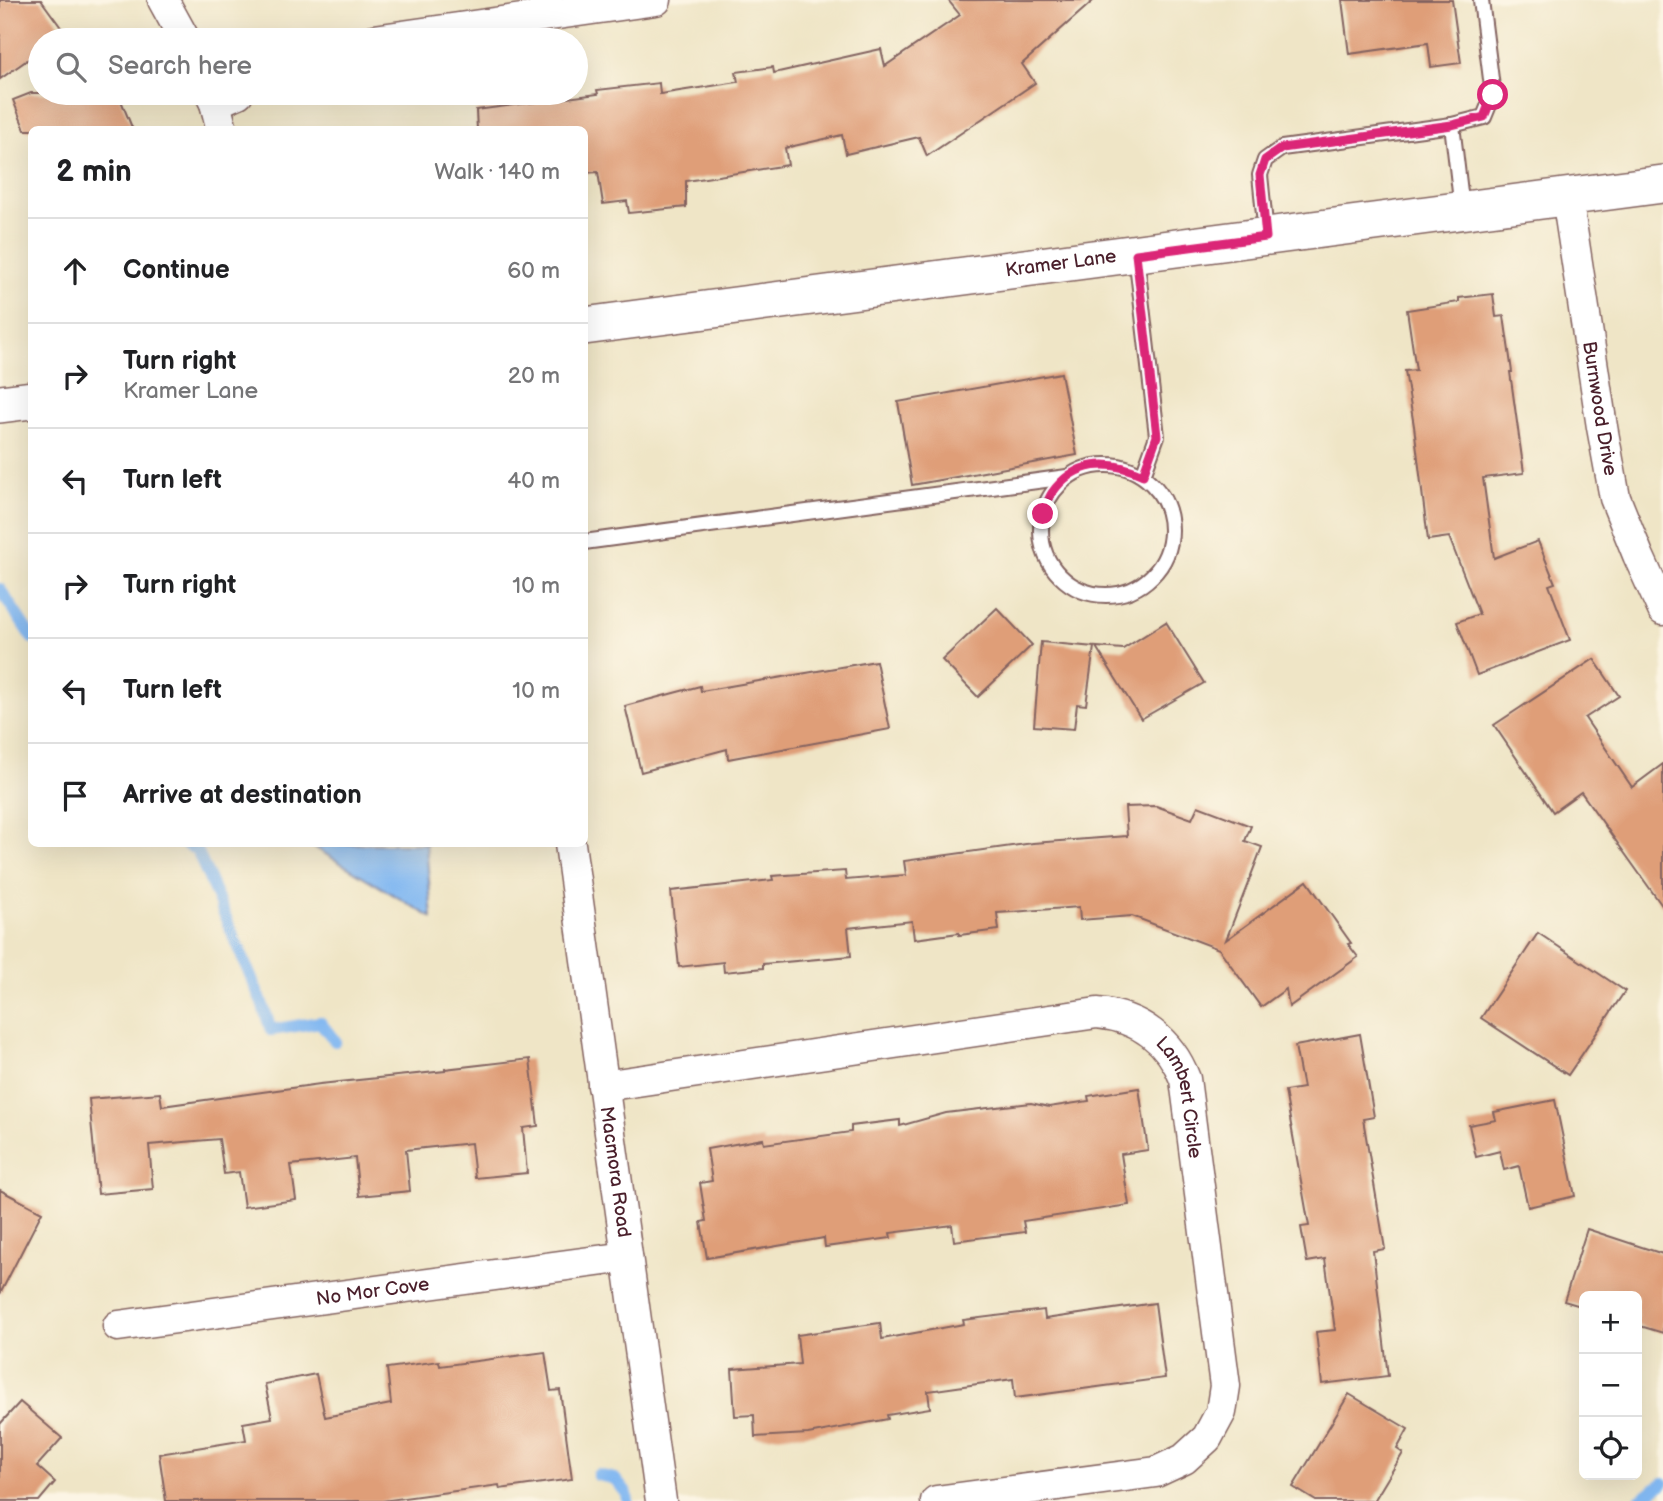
<!DOCTYPE html>
<html lang="en">
<head>
<meta charset="utf-8">
<style>
  body { margin:0; font-family:"Balsamiq Sans",sans-serif; background:#f6f6f6; color:#202124 }
  .controls { position:absolute; right:21px; bottom:21px; display:grid; overflow:hidden; border-radius:10px; box-shadow:0 7px 28px #0002 }
  .controls button { width:63px; height:63px; display:grid; place-items:center; padding:0; border:0; border-bottom:2px solid #e0e0e0; background:#fff; color:#202124; font:35px sans-serif }
  .stop { position:absolute; width:21px; height:21px; margin:-16px; border:5px solid #db2777; border-radius:50%; background:#fff }
  .stop.end { background:#db2777; border-color:#fff; box-shadow:0 2px 7px #0008 }
  .list { margin:0; padding:0; list-style:none }
  h2 { display:flex; justify-content:space-between; align-items:center; height:91px; margin:0; padding:0 28px; font-size:30px }
  h2 small { font-size:23px; font-weight:400; color:#757577 }
  .list li { display:grid; grid-template-columns:46px 1fr auto; gap:21px; align-items:center; box-sizing:border-box; height:105px; padding:0 28px; border-top:2px solid #e0e0e0 }
  .list b { display:block; font-size:26px; white-space:nowrap }
  .list p { margin:0; font-size:23px; white-space:nowrap; color:#757577 }
  .list em { font-size:23px; font-style:normal; color:#757577 }
  .icon { flex:none; width:38px; height:38px; fill:none; stroke:currentColor; stroke-width:2; stroke-linecap:round; stroke-linejoin:round }
  .map { position:relative; flex:none; width:1663px; height:1501px; overflow:hidden }
  .search { position:absolute; background:#fff; box-shadow:0 7px 28px #0002; left:28px; top:28px; width:560px; height:77px; display:flex; align-items:center; gap:18px; box-sizing:border-box; padding:0 24px; border-radius:38px; color:#757577; font-size:26px }
  .panel { position:absolute; background:#fff; box-shadow:0 7px 28px #0002; left:28px; top:126px; width:560px; height:721px; border-radius:10px }
  .map>svg:first-child { display:block }
</style>
</head>
<body>
<div class="map">
<svg width="1663" height="1501" viewBox="0 0 1663 1501">
  <rect width="100%" height="100%" fill="#fcf5e5"/>
  <filter id="ink" filterUnits="userSpaceOnUse"><feTurbulence type="fractalNoise" baseFrequency=".0143" numOctaves="2"/><feDisplacementMap in="SourceGraphic" scale="14" xChannelSelector="R" yChannelSelector="G"/><feConvolveMatrix kernelMatrix="1 2 1 2 8 2 1 2 1" color-interpolation-filters="sRGB"/></filter>
  <filter id="wash" filterUnits="userSpaceOnUse"><feTurbulence type="fractalNoise" baseFrequency=".00686" numOctaves="4" result="noise"/><feDisplacementMap in="SourceGraphic" scale="28" xChannelSelector="R" yChannelSelector="G"/><feGaussianBlur stdDeviation="1.57" result="paint"/><feColorMatrix in="noise" values="0 0 0 0 0 0 0 0 0 0 0 0 0 0 0 0 0 1.4 0 .05"/><feComposite in="paint" operator="in"/></filter>
  <g filter="url(#wash)">
    <rect width="100%" height="100%" fill="#efe5c6"/>
    <path fill="#82b8f1" stroke="#666c8e" stroke-width="2" d="M309,844H426L432,918Z"/>
    <g fill="none" stroke-linecap="round" stroke-linejoin="round">
      <g stroke="#82b8f1" stroke-width="12">
        <path d="M0,589L32,638"/>
        <path d="M185,844L197,850L262,1003L271,1030L320,1022L335,1041"/>
        <path d="M598,1475L615,1479L627,1494L628,1501"/>
        <path d="M1638,1501L1663,1483"/>
      </g>
    </g>
    <g id="blocks">
      <g fill="#df9e78">
        <path d="M0,0H41L65,33L55,40H40V51L0,79Z"/>
        <path d="M948,0H1094L1022,64L1035,83L927,156L919,137L846,154L842,135L785,148L788,165L686,181V207L629,213L627,201L603,204L598,172L584,173V130H477L476,110L598,94L597,90L659,83L660,94L738,82L736,72L773,67L774,73L881,49L885,66L960,15Z"/>
        <path d="M1342,0H1452L1461,63L1431,67L1428,43L1349,54Z"/>
        <path d="M31,93H118L133,130H25L13,100Z"/>
        <path d="M1493,294L1496,317L1504,316L1512,372H1510L1524,473L1483,478L1494,558L1538,541L1555,583L1549,585L1570,640L1477,675L1457,622L1479,614L1449,537L1428,540L1414,426L1405,371L1416,370L1407,310L1459,302V298Z"/>
        <path d="M1061,373L1077,455L912,485L898,402Z"/>
        <path d="M997,608L1032,645L978,697L942,660Z"/>
        <path d="M1166,622L1204,683L1141,719L1096,647L1123,649Z"/>
        <path d="M1041,642L1094,647L1086,705L1077,704L1074,729L1034,726Z"/>
        <path d="M1594,659L1619,696L1585,718L1632,787L1663,764V907L1581,792L1553,812L1494,725Z"/>
        <path d="M876,661L890,729L728,759L727,749L641,772L625,706L700,686L701,691Z"/>
        <path d="M1156,806L1192,819L1198,806L1251,826L1245,841L1262,847L1226,940L1307,881L1351,943L1348,944L1358,957L1289,1007L1286,989L1261,1007L1219,949L1132,916L1080,920L1079,907L997,913L999,930L959,935V933L914,939L912,921L848,928L851,956L763,964V968L724,972L723,962L679,967L671,891L773,880L772,876L845,871L846,880L906,875L904,861L1033,843L1127,836L1125,807Z"/>
        <path d="M1538,933L1625,991L1568,1075L1481,1018Z"/>
        <path d="M1360,1034L1374,1117L1363,1119L1385,1249L1373,1251L1388,1376L1322,1384L1316,1332L1335,1330L1325,1259L1307,1262L1301,1227L1309,1226L1285,1091L1303,1088L1295,1046Z"/>
        <path d="M530,1059L538,1126L523,1128L527,1173L475,1178L471,1143L406,1150L410,1191L359,1196L355,1158L291,1165L296,1200L244,1207L239,1172L224,1174L219,1139L149,1145L153,1189L98,1194L89,1099L160,1093L162,1106L320,1084L445,1071V1069Z"/>
        <path d="M1139,1088L1148,1150L1121,1154L1129,1205L1023,1221L1025,1232L954,1241L952,1225L890,1233L891,1238L825,1247L824,1238L707,1258L701,1222L706,1221L700,1183L712,1181L707,1149L763,1139L764,1144L851,1132V1126L900,1120V1126L946,1113L1031,1103L1049,1107L1089,1101L1088,1096Z"/>
        <path d="M1555,1100L1575,1196L1528,1207L1519,1166L1504,1170L1500,1151L1476,1157L1469,1125L1496,1120L1494,1112Z"/>
        <path d="M0,1190L42,1212L0,1294Z"/>
        <path d="M1587,1229L1663,1254V1333L1637,1325V1296H1584V1307L1564,1301Z"/>
        <path d="M1155,1303L1165,1378L1015,1398L1013,1379L928,1391L930,1408L887,1415L888,1419L808,1434L755,1437L754,1415L735,1416L732,1369L800,1364L797,1335L880,1323L882,1339L964,1324L963,1320L1044,1310L1045,1319Z"/>
        <path d="M545,1352L551,1391L560,1390L572,1479L500,1489L499,1485L382,1501H166L159,1454L246,1440L243,1423L272,1418L265,1384L316,1374L325,1417L391,1404L387,1368L439,1361L440,1366Z"/>
        <path d="M1349,1394L1408,1429L1397,1449L1403,1453L1374,1501H1316L1293,1487Z"/>
        <path d="M20,1402L62,1438L37,1466L55,1482L39,1501H0V1424Z"/>
      </g>
    </g>
  </g>
  <g filter="url(#ink)">
    <use href="#blocks" fill-opacity="0" stroke="#846461" stroke-width="2"/>
    <g fill="none" stroke-linecap="round" stroke-linejoin="round">
      <defs>
        <g id="service">
          <path d="M1462,209L1452,125L1484,117L1493,95L1481,0"/>
          <path d="M1266,234L1260,175L1265,160L1282,148L1452,125"/>
          <path d="M1136,254L1157,436L1143,475"/>
          <circle cx="1106" cy="530" r="65"/>
          <path d="M584,542L1067,477"/>
        </g>
        <g id="minor">
          <path d="M163,0L185,40"/>
          <path d="M374,40L656,0"/>
          <path d="M210,93L215,103L222,130"/>
          <path d="M215,103L238,93"/>
          <path id="s1" d="M1567,197L1602,427L1615,498L1638,555L1663,610"/>
          <path id="s2" d="M570,844L661,1501"/>
          <path id="s3" d="M603,1086L1097,1013C1139,1017 1170,1040 1185,1079L1225,1386L1221,1412L1207,1438L1184,1459L1156,1472L936,1501"/>
          <path id="s4" d="M118,1326L627,1257"/>
        </g>
        <g id="tertiary">
          <path id="s5" d="M584,326L1663,184"/>
          <path d="M0,404L32,400"/>
        </g>
      </defs>
      <use href="#service" stroke="#846461" stroke-width="18"/>
      <use href="#minor" stroke="#846461" stroke-width="33"/>
      <use href="#tertiary" stroke="#846461" stroke-width="40"/>
      <use href="#service" stroke="#fff" stroke-width="14"/>
      <use href="#minor" stroke="#fff" stroke-width="30"/>
      <use href="#tertiary" stroke="#fff" stroke-width="37"/>
    </g>
  </g>
  <g fill="none" stroke-linecap="round" stroke-linejoin="round" filter="url(#ink)">
    <path stroke="#db2777" stroke-width="9" d="M1043,514C1046,507 1048,499 1052,493C1075,460 1110,459 1143,475L1157,436L1136,254L1266,237L1260,175L1265,160L1282,148L1452,125L1484,117L1493,95"/>
  </g>
  <g text-anchor="middle" dominant-baseline="central" stroke-width="7" stroke-linejoin="round" paint-order="stroke">
    <g font-size="19" fill="#4a1f2b" stroke="#fcf5e5">
      <text stroke="none"><textPath href="#s5" startOffset="481">Kramer Lane</textPath></text>
      <text stroke="none"><textPath href="#s1" startOffset="214">Burnwood Drive</textPath></text>
      <text stroke="none"><textPath href="#s3" startOffset="632">Lambert Circle</textPath></text>
      <text stroke="none"><textPath href="#s2" startOffset="331">Macmora Road</textPath></text>
      <text stroke="none"><textPath href="#s4" startOffset="257">No Mor Cove</textPath></text>
    </g>
  </g>
</svg>
<div class="controls">
<button>+</button>
<button>−</button>
<button><svg class="icon" aria-label="locate" viewBox="0 0 24 24"><circle cx="12" cy="12" r="6"/><path d="M12 2v4M12 18v4M2 12h4M18 12h4"/></svg></button>
</div>
<div class="stop" style="left:1493px;top:95px"></div>
<div class="stop end" style="left:1043px;top:514px"></div>
<div class="search"><svg class="icon" aria-label="search" viewBox="0 0 24 24"><circle cx="10" cy="10" r="6"/><path d="M15 15l6 6"/></svg>Search here</div>
<section class="panel">
<h2>2 min<small>Walk · 140 m</small></h2>
<ul class="list">
<li><svg class="icon" aria-label="ahead" viewBox="0 0 24 24"><path d="M12 20V5M6 11l6-6 6 6"/></svg><div><b>Continue</b></div><em>60 m</em></li>
<li><svg class="icon" aria-label="right" viewBox="0 0 24 24"><path d="M7 20v-9h11M14 6l5 5-5 5"/></svg><div><b>Turn right</b><p>Kramer Lane</p></div><em>20 m</em></li>
<li><svg class="icon" aria-label="left" viewBox="0 0 24 24"><path d="M17 20v-9H6M10 6l-5 5 5 5"/></svg><div><b>Turn left</b></div><em>40 m</em></li>
<li><svg class="icon" aria-label="right" viewBox="0 0 24 24"><path d="M7 20v-9h11M14 6l5 5-5 5"/></svg><div><b>Turn right</b></div><em>10 m</em></li>
<li><svg class="icon" aria-label="left" viewBox="0 0 24 24"><path d="M17 20v-9H6M10 6l-5 5 5 5"/></svg><div><b>Turn left</b></div><em>10 m</em></li>
<li><svg class="icon" aria-label="arrive" viewBox="0 0 24 24"><path d="M6 21V4h12l-3 4 3 4H6"/></svg><div><b>Arrive at destination</b></div></li>
</ul>
</section>
</div>
</body>
</html>
